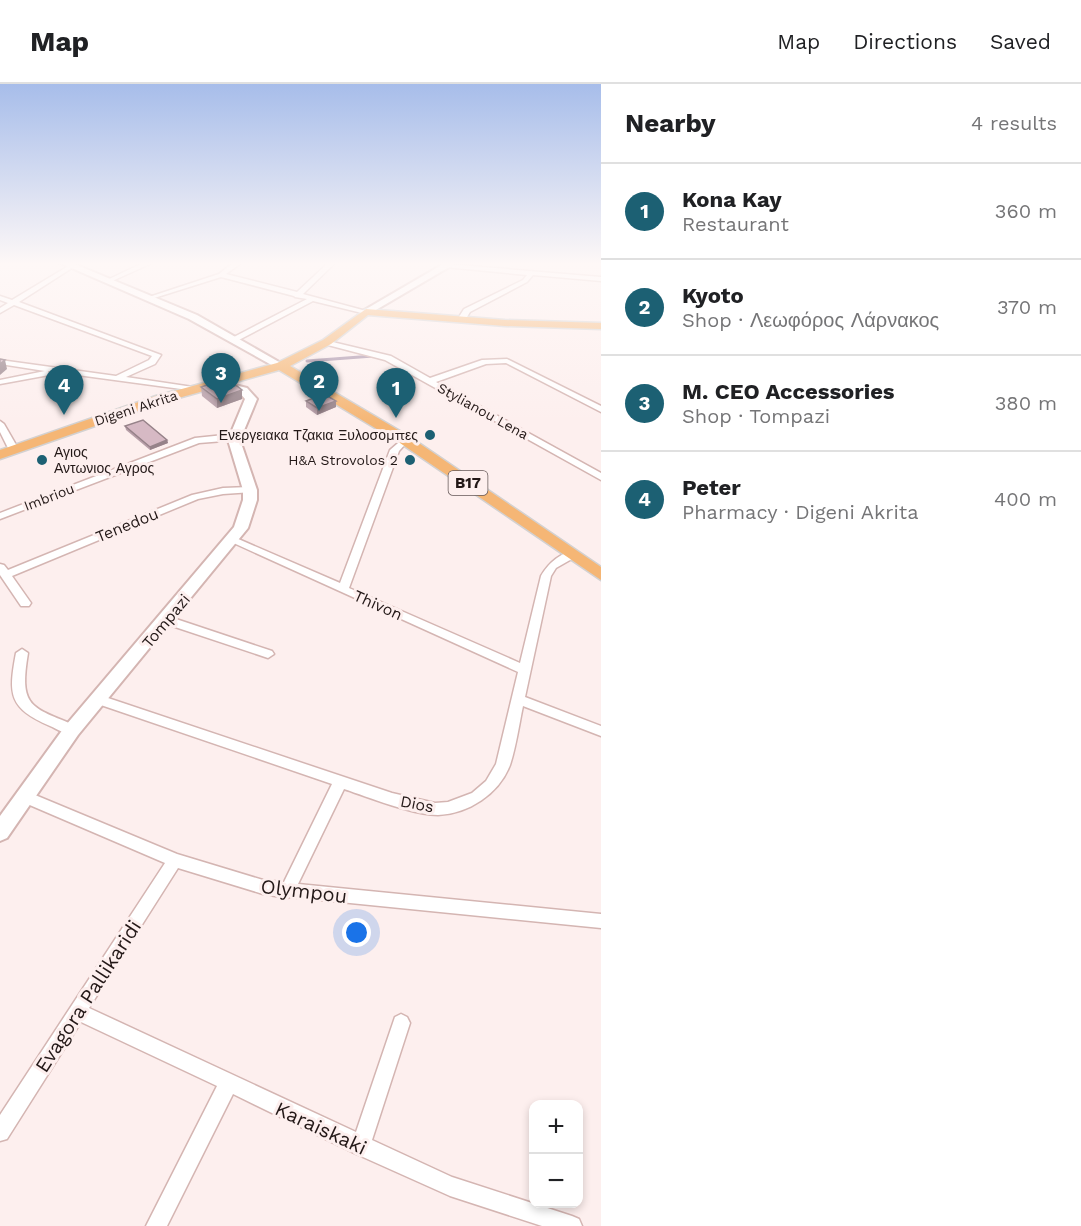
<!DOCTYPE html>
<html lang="en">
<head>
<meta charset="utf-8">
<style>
  body { margin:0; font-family:"Work Sans",sans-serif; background:#f2f2f2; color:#202124 }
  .controls { position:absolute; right:18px; bottom:18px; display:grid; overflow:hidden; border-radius:12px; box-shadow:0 3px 9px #0003 }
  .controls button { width:54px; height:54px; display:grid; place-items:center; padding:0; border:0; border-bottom:2px solid #e0e0e0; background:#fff; color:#202124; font:30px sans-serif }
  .you { position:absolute; left:357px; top:849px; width:21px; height:21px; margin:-15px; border:4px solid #fff; border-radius:50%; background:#1a73e8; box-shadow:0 0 0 9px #1a73e833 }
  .badge { display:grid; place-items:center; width:39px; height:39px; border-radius:50%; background:#1c6073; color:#fff; font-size:20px; font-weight:700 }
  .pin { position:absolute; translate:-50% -50px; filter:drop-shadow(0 2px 3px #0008) }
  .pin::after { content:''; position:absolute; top:32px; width:21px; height:18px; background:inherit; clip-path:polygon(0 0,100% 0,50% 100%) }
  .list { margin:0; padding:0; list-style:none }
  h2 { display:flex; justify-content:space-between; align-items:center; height:78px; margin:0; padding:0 24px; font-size:26px }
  h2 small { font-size:20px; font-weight:400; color:#757577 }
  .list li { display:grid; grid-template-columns:39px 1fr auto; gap:18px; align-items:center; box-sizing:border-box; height:96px; padding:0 24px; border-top:2px solid #e0e0e0 }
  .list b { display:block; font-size:22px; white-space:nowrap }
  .list p { margin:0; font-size:20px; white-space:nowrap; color:#757577 }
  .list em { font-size:20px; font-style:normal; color:#757577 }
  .map { position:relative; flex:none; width:601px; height:1142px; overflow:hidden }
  header { display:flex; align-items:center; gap:36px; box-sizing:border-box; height:84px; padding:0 30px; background:#fff; border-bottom:2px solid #e0e0e0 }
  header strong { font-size:28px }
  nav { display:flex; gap:33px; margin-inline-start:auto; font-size:21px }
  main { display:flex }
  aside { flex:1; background:#fff }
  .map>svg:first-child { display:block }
</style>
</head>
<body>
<header>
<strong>Map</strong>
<nav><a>Map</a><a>Directions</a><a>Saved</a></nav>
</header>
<main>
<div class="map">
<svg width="601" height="1142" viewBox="0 0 601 1142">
  <rect width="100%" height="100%" fill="#fdefee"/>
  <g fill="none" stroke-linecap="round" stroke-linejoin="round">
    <path stroke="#ab95ac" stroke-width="3" d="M307,277L373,272"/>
    <defs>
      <g id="street">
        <path d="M143,179H152L110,198L105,197Z"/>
        <path d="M233,179H241L226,190L297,208L328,179H335L303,210L370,228L366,230L313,217L235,258L231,256L232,254L307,215L295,213L294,212L221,193L151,215L146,214L219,190Z"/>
        <path d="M447,180L601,193V197L533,191L527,198L470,228L464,238H461L457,236L464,225L523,196L527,191L445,183L444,182Z"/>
        <path d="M70,181L75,182L19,218L161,271L155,280L126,293L193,303L197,305L196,307L48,287L49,291L0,300V296L45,287L0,280V276L116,292L149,276L152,272L14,221L0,229V224L8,219L0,216V212L12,216Z"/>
        <path d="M324,256L391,272L430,294L482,276L507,275L601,322V328L506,279L486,280L436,298L601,389V396L385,276L324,260Z"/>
        <path d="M0,337L4,340L19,366L17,368H11L9,366L0,348Z"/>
        <path d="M224,351L238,356L234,359L224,357L199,359L0,435V429L195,354Z"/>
        <path d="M405,353L409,356L399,367L349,504L520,579L541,492C548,480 562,466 577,468L578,470L577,472L556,484L551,492L525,613L601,642V652L523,622C519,641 516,663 510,681C499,710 468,730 438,731C413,731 368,713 344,705L298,800L601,830V844L290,813L287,814L263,810L178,784L89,924L356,1048L395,933L401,930L407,933L410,939L372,1056L452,1093L572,1132L579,1135L582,1142H542L450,1112L354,1069L233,1010L167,1142H146L217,1002L81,938L7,1055L0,1057V1031L165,779L18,716L16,712L18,708L23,706L177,770L263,796L284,798L332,700L95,619L93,616L95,613L99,611L392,709L435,719L448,718L472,709L486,697L496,680L518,588L227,456L232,453L236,454L340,499L390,366Z"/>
        <path d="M250,403L255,406L253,408L223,410L198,415L12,492L31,519L29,522H21L0,491V480L4,481L8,486L192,411L223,404Z"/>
        <path d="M167,532L272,567L274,570L268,574L163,539L161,536L163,533Z"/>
        <path d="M22,565L28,569C19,623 30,623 77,642L79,646L77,650C68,652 59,646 50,642C9,624 8,611 16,569Z"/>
      </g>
      <g id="secondary">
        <path d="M60,179H72L197,231L286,282L277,284L189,235Z"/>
        <path d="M445,179H456L369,230L361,228Z"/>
        <path d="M219,297L247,304L257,315L240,356L257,406V416L248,444L78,651L7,754L0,757V732L66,641L234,443L243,416V406L228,356L245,315L239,308L215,302V298Z"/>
      </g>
      <path id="primary" d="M366,225L505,236L601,239V245L505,242L368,231L331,260L290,282L410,353L601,483V496L400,359L279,286L164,318L0,375V366L156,312L277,279L323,256Z"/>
    </defs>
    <use href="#street" stroke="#d4b5b2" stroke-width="3"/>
    <use href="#secondary" stroke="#d4b5b2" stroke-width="4"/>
    <use href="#primary" stroke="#d3d1d1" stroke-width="3"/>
    <use href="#street" fill="#fff" fill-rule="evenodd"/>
    <use href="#secondary" fill="#fff" fill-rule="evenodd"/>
    <use href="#primary" fill="#f5b675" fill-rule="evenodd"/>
  </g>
  <g fill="#b89fa9">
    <path d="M201,303L242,315L217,324L202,312Z"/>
    <path d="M306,317H336V323L317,331L306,323Z"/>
    <path d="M125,342L167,356L168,359L150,366L126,346Z"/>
  </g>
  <g fill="#968289">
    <path d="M5,276L7,285L0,291V280Z"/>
    <path d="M242,306V315L217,324V315Z"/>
    <path d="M336,317V323L317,331V324Z"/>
    <path d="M167,356L168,359L150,366V363Z"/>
  </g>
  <g fill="#d6b9c4" stroke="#968289" stroke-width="1.5">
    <path d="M0,275L5,276L0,280Z"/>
    <path d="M219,297L237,302L242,306L217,315L201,303Z"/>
    <path d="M324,310L336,317L317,324L306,317Z"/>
    <path d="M143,336L167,356L150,363L125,342Z"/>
  </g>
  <linearGradient id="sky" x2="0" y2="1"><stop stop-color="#a7bdea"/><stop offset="0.53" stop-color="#fef8f7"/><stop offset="1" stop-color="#fef8f7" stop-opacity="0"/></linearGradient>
  <rect width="601" height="339" fill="url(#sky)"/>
  <g fill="#1c6073" stroke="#fdefee" stroke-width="2">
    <circle cx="430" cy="351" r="6"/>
    <circle cx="42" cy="376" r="6"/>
    <circle cx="410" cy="376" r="6"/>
  </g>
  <g text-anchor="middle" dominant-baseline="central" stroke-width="6" stroke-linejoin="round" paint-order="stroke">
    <g font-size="14" fill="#231817" stroke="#fdefee">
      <text transform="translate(136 324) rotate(-18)">Digeni Akrita</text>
      <text transform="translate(483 327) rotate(29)">Stylianou Lena</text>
      <text transform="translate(49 413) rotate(-21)">Imbriou</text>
    </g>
    <g font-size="14" fill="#231817" stroke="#fdefee" text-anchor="end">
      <text x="418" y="351">Ενεργειακα Τζακια Ξυλοσομπες</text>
      <text x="54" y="368" text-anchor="start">Αγιος<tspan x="54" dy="16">Αντωνιος Αγρος</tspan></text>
      <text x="398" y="376">H&amp;A Strovolos 2</text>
    </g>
    <rect fill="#fdefee" stroke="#645858" stroke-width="1.5" x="448.5" y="387" width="39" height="24" rx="4.5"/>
    <g font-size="15" font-weight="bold" fill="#231817">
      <text x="468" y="399">B17</text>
    </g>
    <g font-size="16" fill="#231817" stroke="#fdefee">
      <text transform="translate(127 441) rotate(-22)">Tenedou</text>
      <text transform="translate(378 521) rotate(24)">Thivon</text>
      <text transform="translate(166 537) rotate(-50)">Tompazi</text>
      <text transform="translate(417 720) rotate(11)">Dios</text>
    </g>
    <g font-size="20" fill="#231817" stroke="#fdefee">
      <text transform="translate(304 807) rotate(7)">Olympou</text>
      <text transform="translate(88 912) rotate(-57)">Evagora Pallikaridi</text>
      <text transform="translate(321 1044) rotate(25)">Karaiskaki</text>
    </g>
  </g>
</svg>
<div class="controls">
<button>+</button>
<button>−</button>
</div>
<div class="you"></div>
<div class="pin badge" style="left:396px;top:334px">1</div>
<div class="pin badge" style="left:319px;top:327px">2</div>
<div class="pin badge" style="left:221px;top:319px">3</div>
<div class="pin badge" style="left:64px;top:331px">4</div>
</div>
<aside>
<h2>Nearby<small>4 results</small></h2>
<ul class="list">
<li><span class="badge">1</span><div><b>Kona Kay</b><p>Restaurant</p></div><em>360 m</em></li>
<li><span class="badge">2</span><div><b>Kyoto</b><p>Shop · Λεωφόρος Λάρνακος</p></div><em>370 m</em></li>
<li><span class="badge">3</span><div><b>M. CEO Accessories</b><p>Shop · Tompazi</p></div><em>380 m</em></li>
<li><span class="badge">4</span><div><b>Peter</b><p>Pharmacy · Digeni Akrita</p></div><em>400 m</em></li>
</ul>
</aside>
</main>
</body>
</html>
